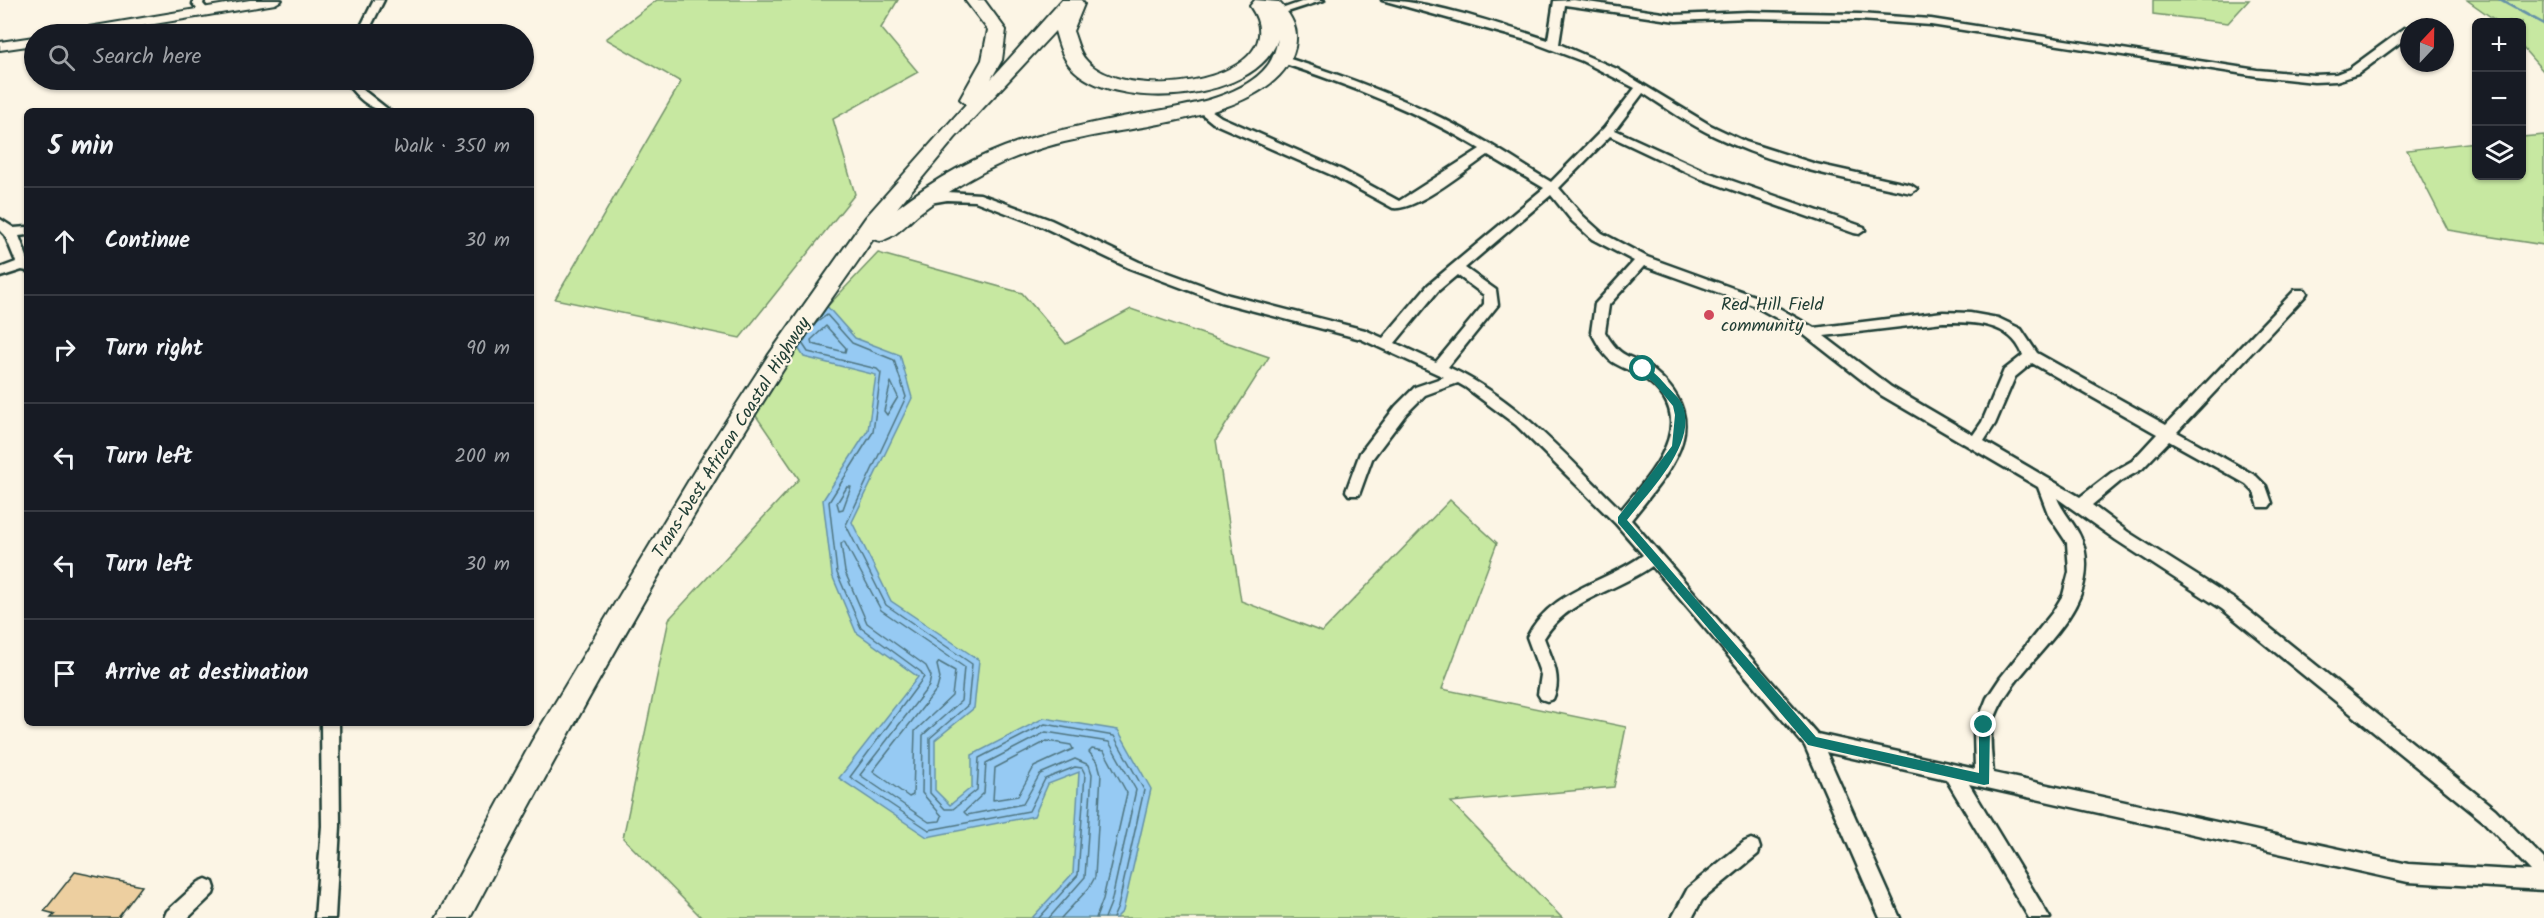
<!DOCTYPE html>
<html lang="en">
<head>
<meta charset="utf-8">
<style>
  body { margin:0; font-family:Kalam,sans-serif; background:#242831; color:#f1f3f6 }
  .controls { position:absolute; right:18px; top:18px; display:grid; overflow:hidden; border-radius:9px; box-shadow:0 2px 4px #0004 }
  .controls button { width:54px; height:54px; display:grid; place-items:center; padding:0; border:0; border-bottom:2px solid #363941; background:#171b24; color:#f1f3f6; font:30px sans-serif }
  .compass { position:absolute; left:2400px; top:18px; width:54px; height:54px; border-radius:50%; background:#171b24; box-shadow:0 2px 4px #0004; rotate:22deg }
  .stop { position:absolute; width:18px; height:18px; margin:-14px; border:4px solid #0f766e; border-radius:50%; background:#fff }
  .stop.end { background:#0f766e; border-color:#fff; box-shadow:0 2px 6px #0008 }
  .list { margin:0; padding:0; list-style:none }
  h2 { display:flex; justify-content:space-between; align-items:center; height:78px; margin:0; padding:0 24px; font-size:26px }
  h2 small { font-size:20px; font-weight:400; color:#9ea1a6 }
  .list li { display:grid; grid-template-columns:39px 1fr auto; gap:18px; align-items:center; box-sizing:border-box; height:108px; padding:0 24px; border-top:2px solid #363941 }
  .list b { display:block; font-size:22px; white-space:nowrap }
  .list em { font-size:20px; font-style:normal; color:#9ea1a6 }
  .icon { flex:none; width:33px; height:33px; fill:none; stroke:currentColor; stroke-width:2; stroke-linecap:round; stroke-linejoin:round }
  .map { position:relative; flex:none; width:2544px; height:918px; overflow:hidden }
  .search { position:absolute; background:#171b24; box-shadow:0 2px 4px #0004; left:24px; top:24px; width:510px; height:66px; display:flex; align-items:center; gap:15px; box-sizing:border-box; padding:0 21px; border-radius:33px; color:#9ea1a6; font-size:22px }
  .panel { position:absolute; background:#171b24; box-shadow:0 2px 4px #0004; left:24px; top:108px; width:510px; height:618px; border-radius:9px }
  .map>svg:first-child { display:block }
</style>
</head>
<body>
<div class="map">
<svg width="2544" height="918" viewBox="0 0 2544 918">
  <rect width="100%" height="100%" fill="#fcf5e5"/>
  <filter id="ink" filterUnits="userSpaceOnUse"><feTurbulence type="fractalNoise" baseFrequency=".0167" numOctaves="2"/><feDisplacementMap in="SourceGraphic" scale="12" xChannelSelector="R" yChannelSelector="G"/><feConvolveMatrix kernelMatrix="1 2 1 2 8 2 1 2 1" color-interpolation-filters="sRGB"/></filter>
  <g filter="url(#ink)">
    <g fill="#c7e8a1" stroke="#73926a" stroke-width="1.5">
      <path d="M657,0H898L881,28L918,72L833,119L855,194L740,338L555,299L681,82L606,39Z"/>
      <path d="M2153,0H2249L2228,23L2153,14Z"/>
      <path d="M2467,0H2544V72L2522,47V22H2498Z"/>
      <path d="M2544,135V245L2448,230L2407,150L2476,142V176H2522V137Z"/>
      <path d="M878,253L1022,293L1066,344L1131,309L1269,357L1216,440L1241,601L1322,632L1450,500L1497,543L1442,689L1626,727L1614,787L1451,802L1562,918H702L623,838L669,619L799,479L750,407L786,350Z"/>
    </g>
    <path fill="#96caf3" stroke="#6692a7" stroke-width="1.5" d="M825,304L855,338L900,355L912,398L852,522L891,601L979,660L974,708L935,740V790L950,805L972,787V755L1044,718L1118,730L1151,789L1123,911L1116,918H1032L1073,873L1079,772L1048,784L1034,816L927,837L839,778L918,677L856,632L832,575L823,500L868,430L876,375L804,357L793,340Z"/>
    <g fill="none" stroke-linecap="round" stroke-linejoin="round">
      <g stroke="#4f7580" stroke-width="1.5">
        <path d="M816,323L827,315L852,343L894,360L906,397L846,525L886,605L972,664L968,705L930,738V793L945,809H953L977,790L979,758L1045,724L1114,736L1144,790L1118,907L1113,918"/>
        <path d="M826,326L846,348L845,352L812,344L811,340Z"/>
        <path d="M802,343L808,352L877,369L881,373L873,432L829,502L837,573L861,628L921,672L924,677L850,777L929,830L1029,811L1045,779L1075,767L1082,768L1085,774L1078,875L1039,918"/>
        <path d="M891,382L898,397L887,415L884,411Z"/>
        <path d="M847,487H851L843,509L839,510L837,503Z"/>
        <path d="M844,541L881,610L964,667L961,701L923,735L922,793L942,816L940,821L929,822L860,775L929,686L931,676L926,666L867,623L845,572L841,544Z"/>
        <path d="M939,662L955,671L952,696L915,731L913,795L909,797L873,771L937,689L940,678L937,665Z"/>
        <path d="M1047,741L1071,745L1073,749L1034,767L1018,796L993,800L995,768Z"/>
        <path d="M1049,918L1085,877L1092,774L1089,765L1075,759L1040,774L1023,804L967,815L964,812L984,793L986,763L1046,732L1109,742L1136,790L1111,903L1105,918"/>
        <path d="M1061,918L1089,888L1095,877L1101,774L1098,763L1089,752L1092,749L1104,751L1127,793L1103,899L1096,918"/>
      </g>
      <path stroke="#6692a7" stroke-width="3" d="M2500,0L2544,24"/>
    </g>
    <path fill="#edcfa0" stroke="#1f3d34" stroke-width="1.5" d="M75,872L142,886L118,918H51L55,914L44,911Z"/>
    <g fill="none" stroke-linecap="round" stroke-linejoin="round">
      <defs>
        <g id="minor">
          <path d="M194,0H204L203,4L210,12L209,14H201L193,4Z"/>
          <path d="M374,0H384L367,34H357Z"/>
          <path d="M1307,0H1324L1278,15L1273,12Z"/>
          <path d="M1382,0C1429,0 1502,25 1548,40L1554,1L1574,0L1676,15L1748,12L1859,14L1931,19L2257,70L2314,75L2336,74L2349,69L2405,28L2410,27L2409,36L2358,74L2336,81L2314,82L2257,76L1931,25L1859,20L1748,18L1676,21L1565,5L1559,44L1617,69L1710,125L1746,142L1816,164L1911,185L1917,189L1911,193C1844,179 1776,166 1714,136C1689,124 1666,108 1643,93L1615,130L1707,172L1864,227L1865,230L1859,234L1854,233L1699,178L1610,136L1559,188L1582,215L1602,233L1647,257L1763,299L1814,328L1943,312L1970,313L1998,318L2021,329L2037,353L2166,425L2295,290H2305L2307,293L2305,296L2177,432L2256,476L2266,486L2272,503L2269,507H2259L2254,492L2246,484L2169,441L2142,469L2121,481L2092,505L2128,532L2234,599L2495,809L2544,859V890L2408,882L1969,784L2050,918H2029L1946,779L1826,752L1900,918H1880L1805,746L1652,566C1616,592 1568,598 1544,638C1551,657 1563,678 1553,699L1547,701L1541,699L1538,694L1541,675L1527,637C1550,590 1603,584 1643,555L1616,524L1516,425L1465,387L1458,383L1425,395L1406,414L1372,459L1359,495H1349L1346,491L1360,453L1396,406L1415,387L1444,377L1361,339L1220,302L1129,268L1041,226L975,201L947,200L924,204L918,200L920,197L947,192L980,194L1051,220L1139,262L1229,295L1365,330L1383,338L1428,285L1544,188L1488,155C1467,169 1417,211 1393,208L1334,176L1213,123L1197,110V106H1205L1221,117L1342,170L1399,201L1480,149C1417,111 1349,85 1279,62V58H1287C1347,77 1405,98 1461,128C1492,144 1521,164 1551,182L1604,128L1635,88L1582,61L1526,40ZM1551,195L1572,221L1592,239L1634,261L1595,304L1591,332C1598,344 1604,358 1616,364C1624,369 1633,371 1641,376C1704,417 1654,470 1621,510C1568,458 1517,398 1448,367L1498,305L1496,290L1465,268ZM1644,266L1753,305L1798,330L1881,395L2038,487L2049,516L2067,543L2069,572L2063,595L2052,613L2001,677L1987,698L1974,731L1975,769L1817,734L1631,520C1669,472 1717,423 1654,371C1632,352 1623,364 1605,332L1609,305ZM1457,275L1484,295V304L1436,362L1395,343L1438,291ZM1943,322C1974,322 2010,322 2023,355L2004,370L1982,422L1973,435L1891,387L1824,336ZM2032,363L2157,434L2132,461L2111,473L2080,497L1984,441L1995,424L2015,377ZM2057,498L2116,540L2222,609L2483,821L2531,871L2408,864L1993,773C1992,758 1989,742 1992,727C2008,662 2101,623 2084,547C2080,529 2064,515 2057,498Z"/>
          <path d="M344,80H355L362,89L390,111C369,111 356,96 344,80Z"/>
          <path d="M0,219L14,228L27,227V235L19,236L27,257V271L22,270L0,277V268L16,262L5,235L0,230Z"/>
          <path d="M321,723H339L340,826L335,918H315L322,826Z"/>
          <path d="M1751,839L1758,842L1760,848L1758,854L1702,900L1692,918H1672L1688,888L1744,842Z"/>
          <path d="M206,879L213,882L215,888L213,894L188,918H164L167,911L199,882Z"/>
        </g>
        <g id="tertiary">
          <path d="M250,0H282L275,4L94,34H64L71,30Z"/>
          <path d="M34,37V45L0,50V42Z"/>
        </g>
        <path id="trunk" d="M965,0H984L1006,30L1002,60L991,79L1062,0H1081L1084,4L1073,31C1077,41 1079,53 1086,60C1126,107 1301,80 1250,6L1255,0L1279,2C1292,16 1299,29 1295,47C1280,116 1140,125 1083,138C1056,143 1030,151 1004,162C975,175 948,191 922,211C911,219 899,234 886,239C882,242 878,241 873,239C843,283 811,326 783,370C670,548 568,732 470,918H436L532,741L707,450L768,356L866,217L966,104L960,99L982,60L988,30ZM1055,31C1059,45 1063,61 1075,71C1120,112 1257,102 1278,39C1275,51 1273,61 1263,71C1232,103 1165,109 1122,117C1088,124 1054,131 1021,141C976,156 934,179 897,208L955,138Z"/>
      </defs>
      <use href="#minor" stroke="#1f3d34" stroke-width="5"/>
      <use href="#tertiary" stroke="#1f3d34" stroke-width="4"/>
      <use href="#trunk" stroke="#1f3d34" stroke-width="4"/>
      <use href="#minor" fill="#fcf5e5" fill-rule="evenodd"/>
      <use href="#tertiary" fill="#fcf5e5" fill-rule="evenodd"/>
      <use href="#trunk" fill="#fcf5e5" fill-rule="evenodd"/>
    </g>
  </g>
  <path fill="#0f766e" d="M1640,367C1649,366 1659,377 1665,384C1671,391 1680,398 1683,406C1697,445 1649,491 1627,520L1816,737L1979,773V725L1984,720L1990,725L1989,784L1984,785L1808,745L1618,523V517L1672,446L1675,415L1673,406L1654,383L1640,372Z"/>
  <circle fill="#d1495b" stroke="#fcf5e5" stroke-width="2" cx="1709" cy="315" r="6"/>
  <g text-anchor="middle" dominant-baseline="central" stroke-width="4.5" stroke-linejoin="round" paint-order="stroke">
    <g font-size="18" fill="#1f3d34" stroke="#fcf5e5" text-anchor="start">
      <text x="1721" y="305">Red Hill Field<tspan x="1721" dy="21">community</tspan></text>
    </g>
    <g font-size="18" fill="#1f3d34" stroke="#fcf5e5">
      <text transform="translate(732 438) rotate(-58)">Trans-West African Coastal Highway</text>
    </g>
  </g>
</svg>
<div class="controls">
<button>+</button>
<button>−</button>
<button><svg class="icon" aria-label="layers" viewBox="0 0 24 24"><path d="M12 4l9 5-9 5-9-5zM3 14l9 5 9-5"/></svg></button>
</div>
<svg class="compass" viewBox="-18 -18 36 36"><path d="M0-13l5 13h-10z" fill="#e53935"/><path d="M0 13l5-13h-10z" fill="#9ea1a6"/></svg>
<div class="stop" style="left:1643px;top:369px"></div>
<div class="stop end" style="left:1984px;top:725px"></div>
<div class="search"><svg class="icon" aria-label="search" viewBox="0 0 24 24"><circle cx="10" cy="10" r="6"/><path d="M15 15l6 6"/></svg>Search here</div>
<section class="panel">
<h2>5 min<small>Walk · 350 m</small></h2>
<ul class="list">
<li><svg class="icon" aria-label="ahead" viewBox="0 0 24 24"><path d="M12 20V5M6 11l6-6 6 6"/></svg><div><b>Continue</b></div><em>30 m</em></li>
<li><svg class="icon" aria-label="right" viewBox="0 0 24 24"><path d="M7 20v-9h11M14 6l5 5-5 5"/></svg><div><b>Turn right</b></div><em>90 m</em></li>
<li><svg class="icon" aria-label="left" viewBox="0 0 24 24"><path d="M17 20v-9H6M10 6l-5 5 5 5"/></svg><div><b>Turn left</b></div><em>200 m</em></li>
<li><svg class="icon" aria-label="left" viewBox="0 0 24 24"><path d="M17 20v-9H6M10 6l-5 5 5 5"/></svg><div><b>Turn left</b></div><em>30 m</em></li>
<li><svg class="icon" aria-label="arrive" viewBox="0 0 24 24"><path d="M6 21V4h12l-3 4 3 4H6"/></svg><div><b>Arrive at destination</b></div></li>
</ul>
</section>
</div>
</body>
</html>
